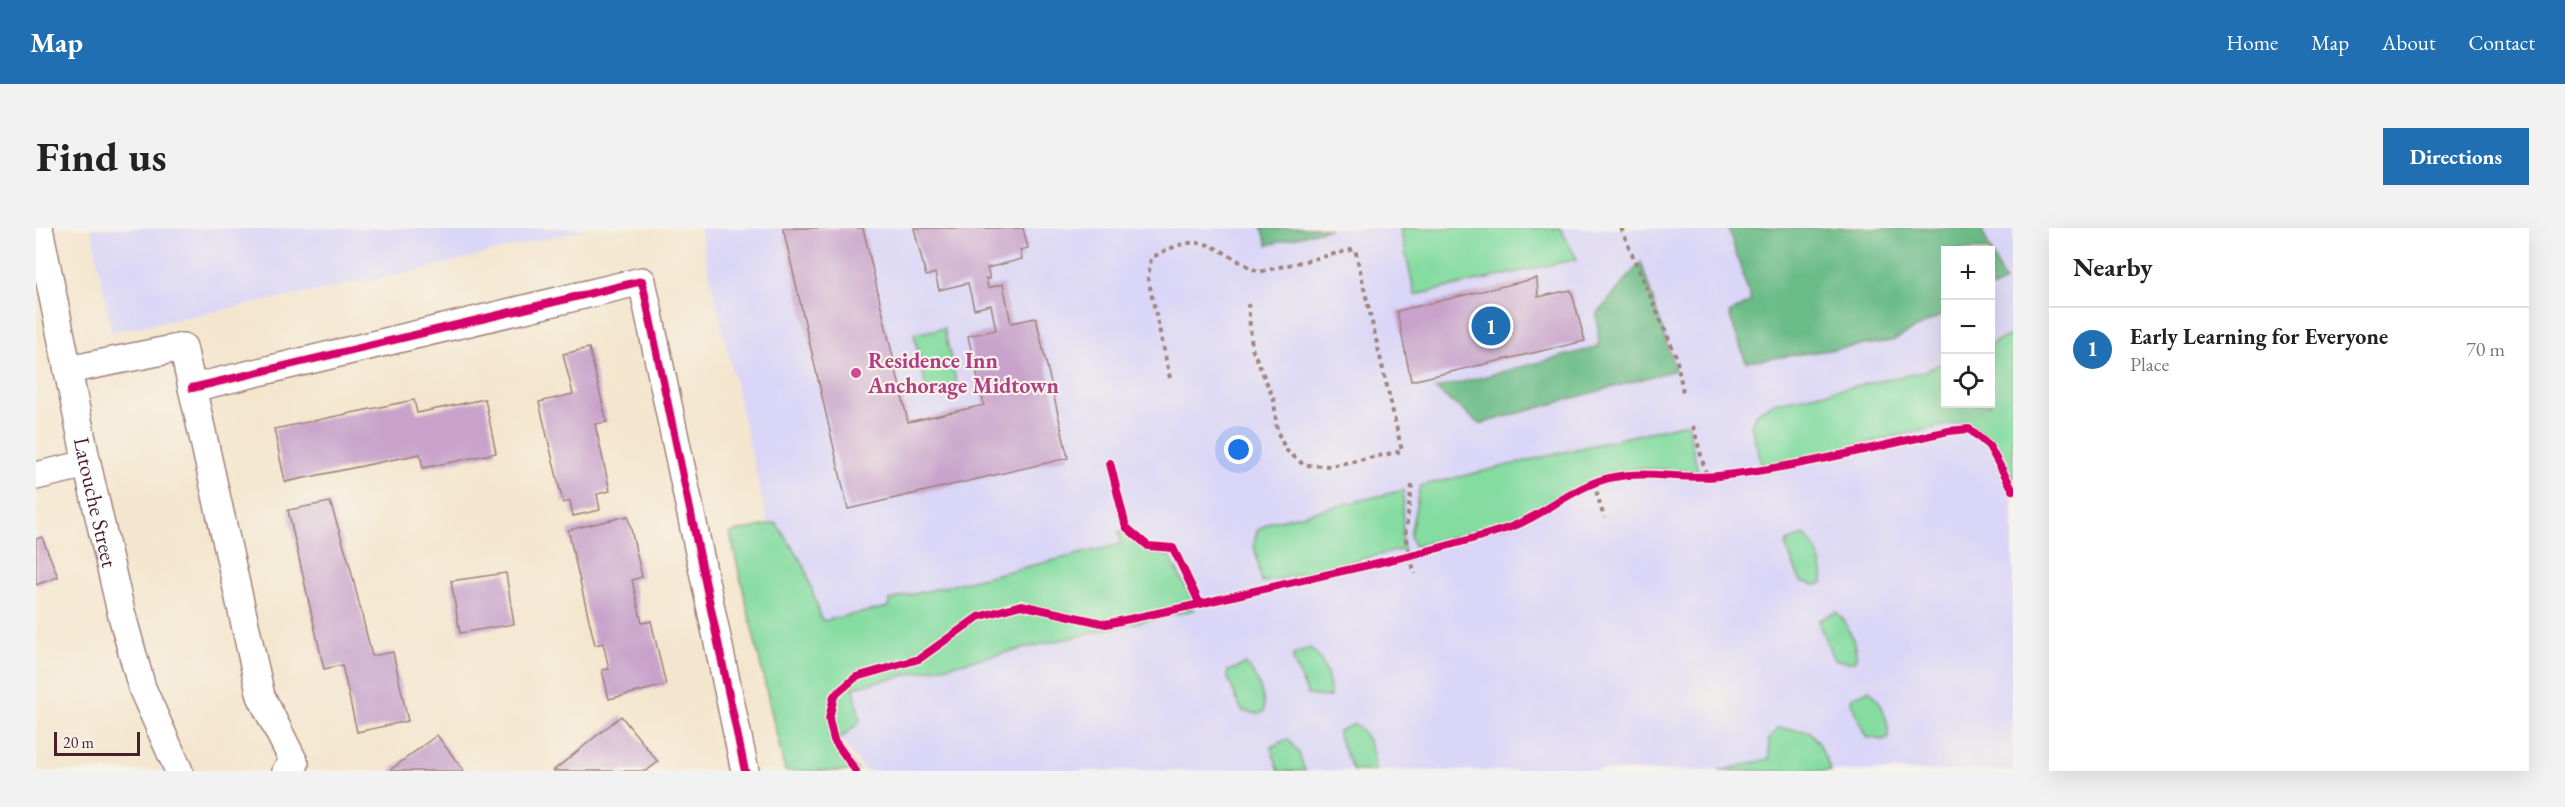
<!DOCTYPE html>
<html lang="en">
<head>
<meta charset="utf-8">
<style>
  body { margin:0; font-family:"EB Garamond",serif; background:#f2f2f2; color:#222 }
  .controls { position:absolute; right:18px; top:18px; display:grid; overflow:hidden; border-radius:0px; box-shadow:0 6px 24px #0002 }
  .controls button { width:54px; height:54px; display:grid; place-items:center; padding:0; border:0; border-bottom:2px solid #e0e0e0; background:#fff; color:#222; font:30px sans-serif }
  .scale { position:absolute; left:18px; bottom:15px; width:86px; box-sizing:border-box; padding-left:6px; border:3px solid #4a1f2b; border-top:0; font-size:16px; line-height:21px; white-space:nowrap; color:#4a1f2b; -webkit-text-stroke:4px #f7f3e8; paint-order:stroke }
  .you { position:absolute; left:1203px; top:222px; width:21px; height:21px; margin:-15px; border:4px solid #fff; border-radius:50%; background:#1a73e8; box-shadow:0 0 0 9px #1a73e833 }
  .badge { display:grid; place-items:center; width:39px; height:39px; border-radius:50%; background:#1f6fb2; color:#fff; font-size:20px; font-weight:700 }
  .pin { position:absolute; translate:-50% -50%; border:3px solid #fff; box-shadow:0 2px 6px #0006 }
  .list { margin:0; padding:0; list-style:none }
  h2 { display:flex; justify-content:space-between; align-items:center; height:78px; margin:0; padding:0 24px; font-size:26px }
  h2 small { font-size:20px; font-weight:400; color:#767676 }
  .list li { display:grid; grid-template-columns:39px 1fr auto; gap:18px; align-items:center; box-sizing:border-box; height:84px; padding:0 24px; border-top:2px solid #e0e0e0 }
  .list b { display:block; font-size:22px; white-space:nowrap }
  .list p { margin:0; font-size:20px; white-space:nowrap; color:#767676 }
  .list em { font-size:20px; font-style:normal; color:#767676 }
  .icon { flex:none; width:33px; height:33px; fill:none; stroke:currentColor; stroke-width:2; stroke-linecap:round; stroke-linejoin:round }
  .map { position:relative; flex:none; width:1977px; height:543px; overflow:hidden; border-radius:0px }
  header { display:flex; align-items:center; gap:36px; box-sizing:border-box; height:84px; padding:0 30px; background:#1f6fb2; color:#fff }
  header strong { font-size:28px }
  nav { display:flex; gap:33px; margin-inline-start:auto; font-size:21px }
  .intro { display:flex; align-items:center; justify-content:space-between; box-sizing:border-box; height:144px; padding:0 36px }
  h1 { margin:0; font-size:42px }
  .button { padding:15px 27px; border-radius:0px; background:#1f6fb2; color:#fff; font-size:21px; font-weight:700 }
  main { display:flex; gap:36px; padding:0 36px }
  aside { flex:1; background:#fff; border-radius:0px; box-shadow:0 6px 24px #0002 }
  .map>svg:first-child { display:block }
</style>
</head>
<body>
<header>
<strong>Map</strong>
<nav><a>Home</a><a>Map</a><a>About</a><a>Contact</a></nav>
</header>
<div class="intro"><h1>Find us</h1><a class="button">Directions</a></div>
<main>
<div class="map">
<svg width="1977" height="543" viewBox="0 0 1977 543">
  <rect width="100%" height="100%" fill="#f7f3e8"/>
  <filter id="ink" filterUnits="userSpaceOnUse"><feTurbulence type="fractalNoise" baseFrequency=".0167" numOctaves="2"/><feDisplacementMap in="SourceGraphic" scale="12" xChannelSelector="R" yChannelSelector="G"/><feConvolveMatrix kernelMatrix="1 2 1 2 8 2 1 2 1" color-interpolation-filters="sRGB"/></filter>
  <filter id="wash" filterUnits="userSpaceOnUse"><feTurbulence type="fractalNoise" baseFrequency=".008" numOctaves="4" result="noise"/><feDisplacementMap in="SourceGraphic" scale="24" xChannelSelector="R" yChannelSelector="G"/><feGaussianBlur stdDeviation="1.35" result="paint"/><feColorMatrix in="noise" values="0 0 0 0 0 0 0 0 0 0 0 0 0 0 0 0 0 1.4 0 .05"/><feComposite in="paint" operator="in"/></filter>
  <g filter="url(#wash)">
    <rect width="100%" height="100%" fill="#f4e6ce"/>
    <g fill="#dad6f7" fill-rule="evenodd">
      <path d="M55,0H554L376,44L76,104Z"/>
      <path d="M663,0H1977V543H829L797,500L780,504ZM1910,22H1954V176H1910Z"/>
    </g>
    <g fill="#84dca1" stroke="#677e66" stroke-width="1.5">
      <path d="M1364,0H1524L1541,31L1379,67Z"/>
      <path d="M908,100L922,162L892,169L878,106Z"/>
      <path d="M1977,106V251L1951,209L1929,193L1726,238L1715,197L1720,185L1737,175L1887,144L1909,134L1910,176H1954L1955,116Z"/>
      <path d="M1651,195L1662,244L1604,240L1566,247L1478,295L1378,318L1374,308L1384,258Z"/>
      <path d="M1368,262L1366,310L1368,321L1226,355L1218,316L1221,303L1235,294Z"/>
      <path d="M740,295L768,337L786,393L852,379L854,372L1085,316L1083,303L1090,305L1106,322L1133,328L1156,371L1157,382L818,459L824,494L799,515L822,543H749L694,305Z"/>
      <path d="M1768,307C1780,316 1789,340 1787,355L1781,357L1765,354L1750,319L1751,314Z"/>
      <path d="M1800,384C1812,393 1821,418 1820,432L1813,434L1798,432L1783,396V392Z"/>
      <path d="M1274,420C1287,429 1295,454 1294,469L1272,467L1257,432V427Z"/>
      <path d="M1209,436C1221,446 1229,469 1228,484L1222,486L1206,483L1191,448L1192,443Z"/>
      <path d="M1833,462C1845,471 1854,495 1852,510L1846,512L1830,509L1815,474L1816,469Z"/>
      <path d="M1319,496C1331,504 1340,529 1339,543H1317L1302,508V503Z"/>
      <path d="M1742,500L1773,503L1783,515L1795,543H1683L1733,531V511Z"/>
      <path d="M1252,511L1263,525L1269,543H1243L1235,519Z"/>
    </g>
    <g fill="#6bbc87" stroke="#5a6e59" stroke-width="1.5">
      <path d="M1226,0H1294L1232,17Z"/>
      <path d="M1692,0H1945L1968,54L1955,61L1954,22H1910L1909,85L1856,113L1710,134L1693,86L1715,73Z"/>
      <path d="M1605,34L1639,142L1444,196L1399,161L1563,119L1561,86Z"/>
    </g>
    <g id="blocks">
      <g fill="#c8a2cb">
        <path d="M747,0H827L872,194L948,177L932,108L960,102L955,77L938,81L932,55L903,62L899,45L890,48L878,0H987L992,20L984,22L986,31L951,40L954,51L950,50L952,60L967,56L975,95L1000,90L1032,230L812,281Z"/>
        <path d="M1501,50L1502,69L1535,62L1549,113L1375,153L1361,83Z"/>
        <path d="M553,120L571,194L559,196L574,263L561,266L564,282L537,288L534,273L527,275L503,174L537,166L527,126Z"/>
        <path d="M449,171L460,225L387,240L384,226L249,254L238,201L378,172L381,185Z"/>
        <path d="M294,274L313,334L336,428L357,424L372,493L321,504L306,437L288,441L252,282Z"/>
        <path d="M592,288L606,349L596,352L606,395L615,393L630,457L573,471L566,442L573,441L567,415L559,417L532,302Z"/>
        <path d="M6,309L22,349L0,357V311Z"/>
        <path d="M470,345L478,396L424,405L415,353Z"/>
        <path d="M585,488L622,534L610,543H517Z"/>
        <path d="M401,507L428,543H353Z"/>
      </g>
    </g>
  </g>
  <g filter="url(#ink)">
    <use href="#blocks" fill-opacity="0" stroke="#9f827c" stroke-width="1.5"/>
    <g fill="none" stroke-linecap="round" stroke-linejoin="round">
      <defs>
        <g id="minor">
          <path id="s1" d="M3,0L51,236L85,384L106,460L143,543"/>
          <path d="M32,142L147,119L225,468L259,536L250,543"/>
          <path d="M156,160L606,53L709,543"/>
          <path d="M0,248L51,236"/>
        </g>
      </defs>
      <use href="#minor" stroke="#9f827c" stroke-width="30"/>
      <g stroke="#9f827c" stroke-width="4" stroke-dasharray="4.5 4.5" stroke-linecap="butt">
        <path d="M1585,0L1640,128L1647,164"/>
        <path d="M1134,150L1112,50L1115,30C1169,0 1173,19 1223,44L1319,21L1366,223L1294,238L1268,237L1250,222L1241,203L1238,172L1216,120L1212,76"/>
        <path d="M1657,198L1671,249"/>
        <path d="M1558,255L1568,290"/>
        <path d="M1376,257L1369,308L1379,346"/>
      </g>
      <use href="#minor" stroke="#fff" stroke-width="27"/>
      <defs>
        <g id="cycleway">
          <path d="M156,160L606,53L709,543"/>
          <path d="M1074,235L1090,299L1112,318L1137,320L1164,376C1267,350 1372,332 1472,300C1509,288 1539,256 1578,249C1612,242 1647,252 1682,248C1759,240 1837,219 1913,203L1933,201L1953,218L1977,262"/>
          <path d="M820,543L798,512L793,491L798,468L820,449L883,431L942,389L985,377L1070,396L1164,376"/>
        </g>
      </defs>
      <use href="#cycleway" stroke="#f7f3e8" stroke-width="11"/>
      <use href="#cycleway" stroke="#d6006c" stroke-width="8"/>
    </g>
  </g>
  <circle fill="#d1479c" stroke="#f7f3e8" stroke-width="2" cx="820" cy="145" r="6"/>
  <g text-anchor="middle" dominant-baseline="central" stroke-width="4.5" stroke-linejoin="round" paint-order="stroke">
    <g font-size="22" font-weight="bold" fill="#b23c85" stroke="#f7f3e8" text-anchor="start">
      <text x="832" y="132">Residence Inn<tspan x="832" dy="25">Anchorage Midtown</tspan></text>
    </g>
    <g font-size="22" fill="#4a1f2b" stroke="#f7f3e8">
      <text stroke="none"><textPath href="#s1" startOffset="280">Latouche Street</textPath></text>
    </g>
  </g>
</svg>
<div class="controls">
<button>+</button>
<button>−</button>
<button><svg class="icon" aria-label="locate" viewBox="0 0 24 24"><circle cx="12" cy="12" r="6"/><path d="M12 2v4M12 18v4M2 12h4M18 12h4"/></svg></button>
</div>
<div class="scale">20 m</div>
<div class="you"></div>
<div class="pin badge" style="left:1455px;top:98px">1</div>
</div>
<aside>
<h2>Nearby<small></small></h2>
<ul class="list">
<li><span class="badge">1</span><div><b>Early Learning for Everyone</b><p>Place</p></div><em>70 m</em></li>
</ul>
</aside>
</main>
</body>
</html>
